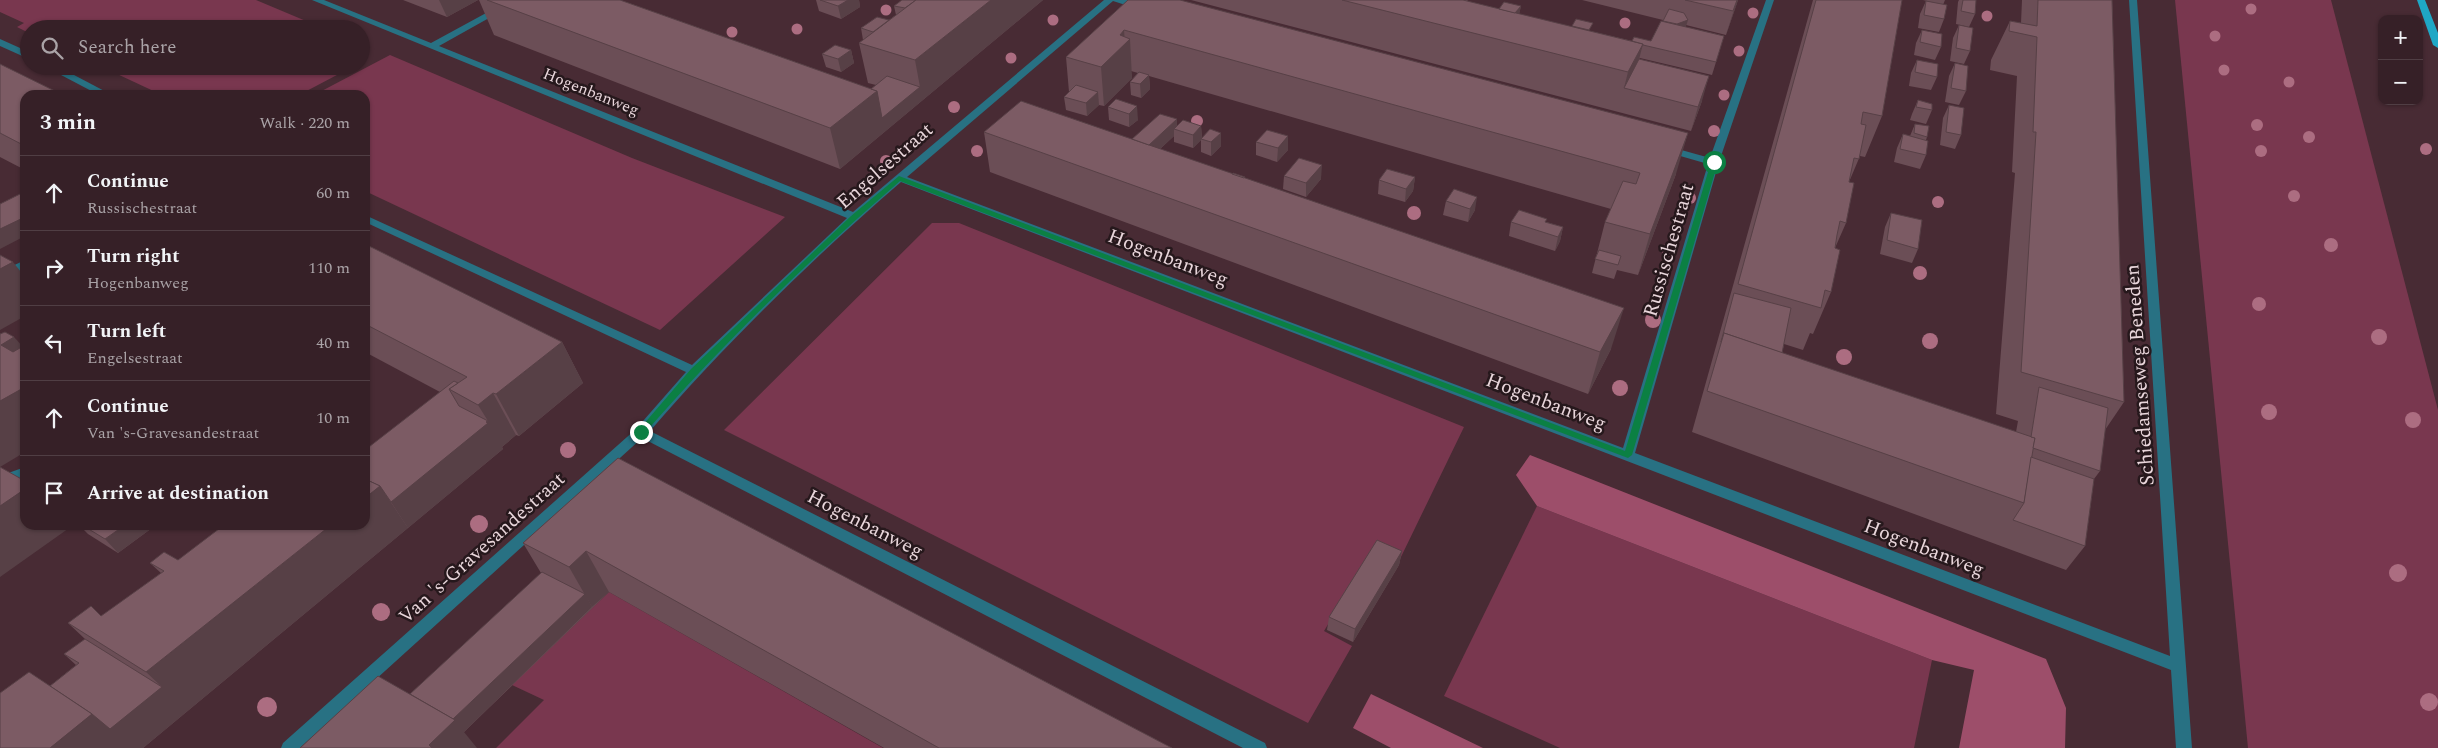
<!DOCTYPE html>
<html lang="en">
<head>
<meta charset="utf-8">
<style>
  body { margin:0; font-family:Spectral,serif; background:#412d33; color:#f1f3f6 }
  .controls { position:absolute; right:15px; top:15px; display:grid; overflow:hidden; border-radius:10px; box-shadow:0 1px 4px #0004 }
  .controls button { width:45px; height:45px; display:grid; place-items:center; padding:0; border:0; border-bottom:1px solid #503e44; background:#362027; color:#f1f3f6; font:25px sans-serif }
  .stop { position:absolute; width:15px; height:15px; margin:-11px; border:4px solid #0b8043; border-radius:50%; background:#fff }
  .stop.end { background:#0b8043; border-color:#fff; box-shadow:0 1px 5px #0008 }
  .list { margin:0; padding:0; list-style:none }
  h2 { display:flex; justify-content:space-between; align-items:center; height:65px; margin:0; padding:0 20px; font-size:21px }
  h2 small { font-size:16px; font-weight:400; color:#aaa3a7 }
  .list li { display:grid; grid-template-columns:32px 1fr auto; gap:15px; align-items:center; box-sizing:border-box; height:75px; padding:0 20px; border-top:1px solid #503e44 }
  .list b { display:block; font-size:19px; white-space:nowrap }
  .list p { margin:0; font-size:16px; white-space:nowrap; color:#aaa3a7 }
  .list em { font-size:16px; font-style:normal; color:#aaa3a7 }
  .icon { flex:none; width:28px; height:28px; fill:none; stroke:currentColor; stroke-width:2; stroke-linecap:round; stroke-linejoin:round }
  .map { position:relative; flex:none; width:2438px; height:748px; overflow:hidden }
  .search { position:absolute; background:#362027; box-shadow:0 1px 4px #0004; left:20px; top:20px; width:350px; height:55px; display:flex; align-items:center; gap:12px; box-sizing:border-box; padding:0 18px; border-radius:28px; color:#aaa3a7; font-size:19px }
  .panel { position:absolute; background:#362027; box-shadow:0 1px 4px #0004; left:20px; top:90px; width:350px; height:440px; border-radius:15px }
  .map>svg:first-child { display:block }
</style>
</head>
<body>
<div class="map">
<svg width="2438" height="748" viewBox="0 0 2438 748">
  <rect width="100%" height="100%" fill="#482b34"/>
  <g fill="#79374f">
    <path d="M0,0H256L325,29H29V33L17,27L24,23L0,12Z"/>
    <path d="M2175,0H2331L2438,410V748H2248Z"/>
    <path d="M390,55L632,158L785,217L660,330L365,191V95H314Z"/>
    <path d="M100,66H354L299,95H162Z"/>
    <path d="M932,223H959L1464,427L1400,559L1373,549L1324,631L1352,646L1308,723L724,430Z"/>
    <path d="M1537,506L1932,660L1914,748H1560L1444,696Z"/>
    <path d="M609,592L883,748H496L544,700L512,685Z"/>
  </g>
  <g fill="#9d4e6a">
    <path d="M1530,455L2046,659L2066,708L2065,748H1959L1974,670L1932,660L1537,506L1516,475Z"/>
    <path d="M1371,694L1483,748H1391L1353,728Z"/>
  </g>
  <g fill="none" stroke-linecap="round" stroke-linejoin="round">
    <g fill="#287183" fill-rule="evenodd">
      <path d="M312,0H324L431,43L510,0H521L439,46L853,212L1104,0H1127L1144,5V9L1141,10L1113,1L907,177L1623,448L1708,164L1663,151L1662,149L1667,146L1710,158L1766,0H1774L1719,162L1635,453L2170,656L2129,0H2137L2192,748H2176L2171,670L901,182C813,258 726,343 650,431L1265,743L1267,748H1243L642,438L300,748H281L283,743L636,429L686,372L365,222V215L692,365L847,218Z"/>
      <path d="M0,39L29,52V59L0,46Z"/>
      <path d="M44,66H57L112,95H99Z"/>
      <path d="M25,260V269L0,281V272Z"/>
      <path d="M25,467V477L0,486V476Z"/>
    </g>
    <path fill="#1fa7c5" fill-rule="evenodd" d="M2417,0H2425L2438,33V48L2433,45Z"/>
  </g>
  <g fill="#ac6d81">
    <circle cx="2251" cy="9" r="5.5"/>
    <circle cx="886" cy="10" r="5.5"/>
    <circle cx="1753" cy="13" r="5.5"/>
    <circle cx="1987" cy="16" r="5.5"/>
    <circle cx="1053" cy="20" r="5.5"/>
    <circle cx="1625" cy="23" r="5.5"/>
    <circle cx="797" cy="29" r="5.5"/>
    <circle cx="732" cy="32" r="5.5"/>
    <circle cx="2215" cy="36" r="5.5"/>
    <circle cx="1739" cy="51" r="5.5"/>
    <circle cx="1011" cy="58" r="5.5"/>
    <circle cx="2224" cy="70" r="5.5"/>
    <circle cx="2289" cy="82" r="5.5"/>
    <circle cx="1724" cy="95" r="5.5"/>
    <circle cx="954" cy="107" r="6"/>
    <circle cx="1197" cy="121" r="6"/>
    <circle cx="2257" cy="125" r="6"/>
    <circle cx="1714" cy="131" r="6"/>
    <circle cx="2309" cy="137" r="6"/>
    <circle cx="2426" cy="149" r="6"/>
    <circle cx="977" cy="151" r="6"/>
    <circle cx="2261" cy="151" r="6"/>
    <circle cx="886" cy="161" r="6"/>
    <circle cx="2294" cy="196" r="6"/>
    <circle cx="1690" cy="198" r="6"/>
    <circle cx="1938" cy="202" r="6"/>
    <circle cx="1414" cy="213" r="7"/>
    <circle cx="2331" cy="245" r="7"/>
    <circle cx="1669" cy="250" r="7"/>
    <circle cx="1920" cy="273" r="7"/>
    <circle cx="2259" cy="304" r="7"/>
    <circle cx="1653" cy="320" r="8"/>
    <circle cx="2379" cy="337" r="8"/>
    <circle cx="1930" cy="341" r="8"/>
    <circle cx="1844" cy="357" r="8"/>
    <circle cx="1620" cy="388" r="8"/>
    <circle cx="2269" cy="412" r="8"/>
    <circle cx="2413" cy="420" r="8"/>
    <circle cx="568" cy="450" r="8"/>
    <circle cx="479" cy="524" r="9"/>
    <circle cx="2398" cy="573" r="9"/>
    <circle cx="381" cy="612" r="9"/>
    <circle cx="2429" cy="702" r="9"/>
    <circle cx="267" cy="707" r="10"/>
  </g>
  <g fill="#6b4e56">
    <path d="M403,0H478L447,17Z"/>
    <path d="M479,0H620L871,89L876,85L868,83L859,43L863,40L861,28L889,20L896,15L894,6L902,0H1043L840,169L494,35Z"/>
    <path d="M816,0H859L860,7L841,19L819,11Z"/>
    <path d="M1128,0L1676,174L1638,275L1617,270L1614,279L1592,273L1605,222L1611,209L1149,76L1150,89L1141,98L1131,95L1130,82L1138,73L1131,71L1132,78L1104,106L1099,105L1087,116L1066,110L1064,97L1069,92L1066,57Z"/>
    <path d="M1191,0H1468L1467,1L1499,9L1521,6L1519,14L1632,41H1651L1663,20L1582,0H1738L1726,35L1686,25V27L1724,36L1712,75L1640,58L1639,59L1702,101L1691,131Z"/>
    <path d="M1813,0H1902L1882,116L1865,157L1860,156L1849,182L1846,223L1835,248L1831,292L1813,334L1810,333L1803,350L1784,344L1782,353L2016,432L2018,421L1996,414L2015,173L2012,172L2017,76L1990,70L1991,60L2010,21L2021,23L2022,0H2112L2124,402L2105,430L2100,471L2094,479L2085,546L2066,570L1692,432Z"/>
    <path d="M1923,0H1945L1943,5Z"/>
    <path d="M1959,0H1976L1975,14L1969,27L1956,24L1958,2Z"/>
    <path d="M1926,1L1944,19L1939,32L1918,28L1920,14Z"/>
    <path d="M1959,25L1970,51L1964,64L1950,61L1953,38Z"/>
    <path d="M1922,30L1941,47L1935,60L1914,55L1916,43Z"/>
    <path d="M851,50L854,63L841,72L826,67L822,54Z"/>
    <path d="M1917,60L1937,77L1931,90L1909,86L1911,73Z"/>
    <path d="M1955,63L1966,91L1959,105L1945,102L1949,76Z"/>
    <path d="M0,64L25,95V170L0,157Z"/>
    <path d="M1116,99L1138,120L1129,127L1109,120L1108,107Z"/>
    <path d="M1918,100L1932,110L1926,124L1910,120L1912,114Z"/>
    <path d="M1949,105L1961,135L1955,149L1940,145L1943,118Z"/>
    <path d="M1177,119V126H1201L1202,138L1221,133V146L1211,156L1201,152V140L1193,148L1174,142V136L1160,149L1245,178L1611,349L1588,394L990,172L984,132L1132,139Z"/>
    <path d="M1915,124L1927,137L1926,140V155L1920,169L1894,162L1897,148L1903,134L1910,136Z"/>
    <path d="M1256,142L1288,150L1277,162L1256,155Z"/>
    <path d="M1284,176L1321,179L1306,197L1283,189Z"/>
    <path d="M1415,177L1413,191L1405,202L1378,194L1379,180Z"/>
    <path d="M1446,201L1475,210L1468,222L1443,215Z"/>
    <path d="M1891,213L1918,249L1912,263L1880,254L1885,227Z"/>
    <path d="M1511,222H1546L1563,227L1560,241L1555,251L1509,236Z"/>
    <path d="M365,244L562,342L583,383L519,436L516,435L502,447L503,449L143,748L50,686L76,665L64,654L85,639L68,623L102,616L161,573L150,563L178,560L365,525L440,392L365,352Z"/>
    <path d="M618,458L1172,748H884L609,592L464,732L410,694L541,573L523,543Z"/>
    <path d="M79,525H156L118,553L88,534Z"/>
    <path d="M1402,551L1399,565L1353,642L1327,630L1329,617Z"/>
  </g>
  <g fill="#574046">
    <path d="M439,0H478L447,17Z"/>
    <path d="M848,0H859L860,7L841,19L838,6Z"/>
    <path d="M991,0H1043L840,169L830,128L877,91L920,87L915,60Z"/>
    <path d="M1737,0H1738L1735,9L1726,35Z"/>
    <path d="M1521,6L1518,19L1513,15Z"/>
    <path d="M1688,20L1684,33L1674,37L1677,24Z"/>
    <path d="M1124,30L1125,43L1130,39L1132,78L1104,106L1101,67L1120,35Z"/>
    <path d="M1643,44L1633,83L1624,88L1628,72Z"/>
    <path d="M851,50L854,63L841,72L838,59Z"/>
    <path d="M1149,75L1150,89L1141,98L1140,84Z"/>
    <path d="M1709,76L1702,101L1691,131L1698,107Z"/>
    <path d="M1098,92L1099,105L1087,116L1086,103Z"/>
    <path d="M1137,106L1138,120L1129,127V114Z"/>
    <path d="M1177,119V130L1174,129V136L1147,161V147Z"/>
    <path d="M1201,126L1202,139H1201V140L1193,148V135Z"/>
    <path d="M1221,133V146L1211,156V142Z"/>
    <path d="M1688,133L1676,174L1638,275L1650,234Z"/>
    <path d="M1288,136V150L1277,162L1278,148Z"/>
    <path d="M1322,165L1321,179L1306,197V183Z"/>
    <path d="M1415,177L1413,191L1405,202L1406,189Z"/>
    <path d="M1477,197L1475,210L1468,222L1470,209Z"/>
    <path d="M25,217V236L0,249V229Z"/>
    <path d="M1563,227L1560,241L1555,251L1558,237Z"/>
    <path d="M13,262L25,277V316L0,330V269Z"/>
    <path d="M1624,308L1611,349L1588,394L1600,352Z"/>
    <path d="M0,334L14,337L25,349L0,355Z"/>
    <path d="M562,342L583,383L519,436L496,394Z"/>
    <path d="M25,387V452L0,467V401Z"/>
    <path d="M493,393L516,435L502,447L503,449L408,528L391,502L488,421L478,405Z"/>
    <path d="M380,486L408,528L143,748H50L92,714L162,687L146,672L331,525H365V498Z"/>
    <path d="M25,489V525H71L72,526L0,577V506Z"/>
    <path d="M125,525H156L118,553L105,539Z"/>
    <path d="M586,551L609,592L592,607L569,567Z"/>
    <path d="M1402,551L1399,565L1353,642L1355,629Z"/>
    <path d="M585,594L592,607L464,732L477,748H432L429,745L444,728L474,699Z"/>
  </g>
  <g fill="#7c5b64" stroke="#574046">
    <path d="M487,0H620L877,91L830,128Z"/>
    <path d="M820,0H848L838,6Z"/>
    <path d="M902,0H916L905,8L894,6Z"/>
    <path d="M916,0H991L915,60L859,43Z"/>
    <path d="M1128,0H1180L1688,133L1650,234L1605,222L1623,181L1636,184L1640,173L1124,30L1120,35L1130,39L1101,67L1066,57Z"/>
    <path d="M1342,0H1463L1643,44L1628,72Z"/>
    <path d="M1685,0H1737L1733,11Z"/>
    <path d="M1816,0H1902L1882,116L1863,112L1861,124L1866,125L1859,159L1854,158L1849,182L1854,183L1846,223L1840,221L1837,235L1835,248L1840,250L1831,292L1825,290L1821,308L1738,284Z"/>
    <path d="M1963,0H1976L1975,14L1961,11Z"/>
    <path d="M2038,0H2112L2124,402L2021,372L2036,132H2033L2037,37L2009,31L2010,21L2037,26Z"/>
    <path d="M1926,1L1947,5L1944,19L1924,15Z"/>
    <path d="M1504,2L1521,6L1515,13L1499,9Z"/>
    <path d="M1669,9L1684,13L1688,20L1677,24L1663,21Z"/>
    <path d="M877,17L889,20L873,32L861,28Z"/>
    <path d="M1576,19L1593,23L1589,30L1572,26Z"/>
    <path d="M1661,21L1724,36L1716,62L1643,45V44L1632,41L1634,37L1651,41Z"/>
    <path d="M1959,25L1973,28L1970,51L1956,48Z"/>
    <path d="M1922,30L1942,34L1941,47L1920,42Z"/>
    <path d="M835,45L851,50L838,59L822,54Z"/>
    <path d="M1639,59L1709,76L1698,107L1624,88Z"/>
    <path d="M1917,60L1938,64L1937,77L1915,72Z"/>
    <path d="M1955,63L1968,66L1966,91L1951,88Z"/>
    <path d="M0,64L63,95H25V146L0,133Z"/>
    <path d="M1139,72L1149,75L1140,84L1130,82Z"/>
    <path d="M887,76L920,87L882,118L877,91L871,89Z"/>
    <path d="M1076,85L1098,92L1086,103L1064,97Z"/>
    <path d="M1116,99L1137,106L1129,114L1108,107Z"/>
    <path d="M1918,100L1932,104V110L1916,107Z"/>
    <path d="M1021,101L1624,308L1600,352L984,132Z"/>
    <path d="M1949,105L1964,108L1961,135L1946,132Z"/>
    <path d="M1160,114L1177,119L1149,145L1132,139Z"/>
    <path d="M1183,120L1201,126L1193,135L1174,129Z"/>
    <path d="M1915,124L1929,126L1927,137L1914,133Z"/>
    <path d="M1210,129L1221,133L1211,142L1201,139Z"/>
    <path d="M1267,130L1288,136L1278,148L1256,142Z"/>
    <path d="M1903,134L1928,141L1926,155L1900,149Z"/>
    <path d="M1299,158L1322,165L1306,183L1284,176Z"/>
    <path d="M1387,169L1415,177L1406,189L1379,180Z"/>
    <path d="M1233,173L1245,177L1244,178L1232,174Z"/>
    <path d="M1454,189L1477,197L1470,209L1446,201Z"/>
    <path d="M24,192H25V217L0,229V204Z"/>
    <path d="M1519,210L1547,219L1545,222L1563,227L1558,237L1511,222Z"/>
    <path d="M1891,213L1922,220L1918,249L1887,240Z"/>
    <path d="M365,244L562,342L496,394L493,393L478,405L449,389L467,377L365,324Z"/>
    <path d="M1599,250L1621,256L1618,265L1595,259Z"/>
    <path d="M0,255L13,262L0,269Z"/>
    <path d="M25,271V277L22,273Z"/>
    <path d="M1734,293L1791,308L1782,353L1724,333L1721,342Z"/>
    <path d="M5,332L14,337L1,345L13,352L25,345V387L0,401V334Z"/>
    <path d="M1724,333L2035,438L2024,503L1707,391Z"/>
    <path d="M454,381L458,383L449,389L459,406L488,421L486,422L488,423L391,502L380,486L365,479V450Z"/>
    <path d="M2039,387L2108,408L2100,471L2033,448L2035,438L2031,437Z"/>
    <path d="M2031,457L2094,479L2085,546L2013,520L2024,503Z"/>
    <path d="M618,458L1172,748H939L586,551L569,567L523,543Z"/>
    <path d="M0,467L25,481V489L0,506Z"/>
    <path d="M365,479L380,486L365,498Z"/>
    <path d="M82,525H125L105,539Z"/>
    <path d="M224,525H331L146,672L68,623L91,606L101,616L164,571L150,563L164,552L178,560Z"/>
    <path d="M1377,540L1402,551L1355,629L1329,617Z"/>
    <path d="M542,572L585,594L453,719L410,694Z"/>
    <path d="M85,639L162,687L110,729L92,714L50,686L79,663L64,654Z"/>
    <path d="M29,672L92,714L50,748H0V693Z"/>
    <path d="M378,676L455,720L429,745L432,748H300Z"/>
  </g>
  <path fill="#0b8043" d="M1714,160L1718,162L1632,455L1628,458L900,181C810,259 722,344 644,434H638L637,432L691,369L851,216L899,176L1625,451L1711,162Z"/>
  <g text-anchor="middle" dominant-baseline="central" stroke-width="5" stroke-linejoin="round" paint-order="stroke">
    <g font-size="16" fill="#e9d6db" stroke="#26181c">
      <text transform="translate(591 92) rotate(22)">Hogenbanweg</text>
    </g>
    <g font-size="20" fill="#e9d6db" stroke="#26181c">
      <text transform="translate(885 166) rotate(-41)">Engelsestraat</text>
      <text transform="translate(1669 250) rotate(-74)">Russischestraat</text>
      <text transform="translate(1168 258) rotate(21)">Hogenbanweg</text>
      <text transform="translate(2140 375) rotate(-94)">Schiedamseweg Beneden</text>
      <text transform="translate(1546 402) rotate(21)">Hogenbanweg</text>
      <text transform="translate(865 524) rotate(27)">Hogenbanweg</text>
      <text transform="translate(482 548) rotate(-42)">Van 's-Gravesandestraat</text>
      <text transform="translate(1924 548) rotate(21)">Hogenbanweg</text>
    </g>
  </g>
</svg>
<div class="controls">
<button>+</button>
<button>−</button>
</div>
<div class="stop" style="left:1714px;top:162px"></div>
<div class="stop end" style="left:641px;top:432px"></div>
<div class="search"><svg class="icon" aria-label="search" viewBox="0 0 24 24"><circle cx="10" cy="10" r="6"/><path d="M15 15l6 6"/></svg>Search here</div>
<section class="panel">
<h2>3 min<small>Walk · 220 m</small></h2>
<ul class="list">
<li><svg class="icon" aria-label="ahead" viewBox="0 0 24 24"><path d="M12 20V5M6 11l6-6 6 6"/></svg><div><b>Continue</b><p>Russischestraat</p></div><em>60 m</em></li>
<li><svg class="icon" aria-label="right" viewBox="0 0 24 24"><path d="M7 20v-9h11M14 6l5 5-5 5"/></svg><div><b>Turn right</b><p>Hogenbanweg</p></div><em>110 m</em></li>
<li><svg class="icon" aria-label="left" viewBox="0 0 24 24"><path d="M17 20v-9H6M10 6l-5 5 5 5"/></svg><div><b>Turn left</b><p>Engelsestraat</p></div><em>40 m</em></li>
<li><svg class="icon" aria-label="ahead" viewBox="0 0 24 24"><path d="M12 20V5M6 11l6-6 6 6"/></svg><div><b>Continue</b><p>Van 's-Gravesandestraat</p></div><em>10 m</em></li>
<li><svg class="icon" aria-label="arrive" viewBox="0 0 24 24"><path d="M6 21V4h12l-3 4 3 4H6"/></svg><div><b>Arrive at destination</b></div></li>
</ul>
</section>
</div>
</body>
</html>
